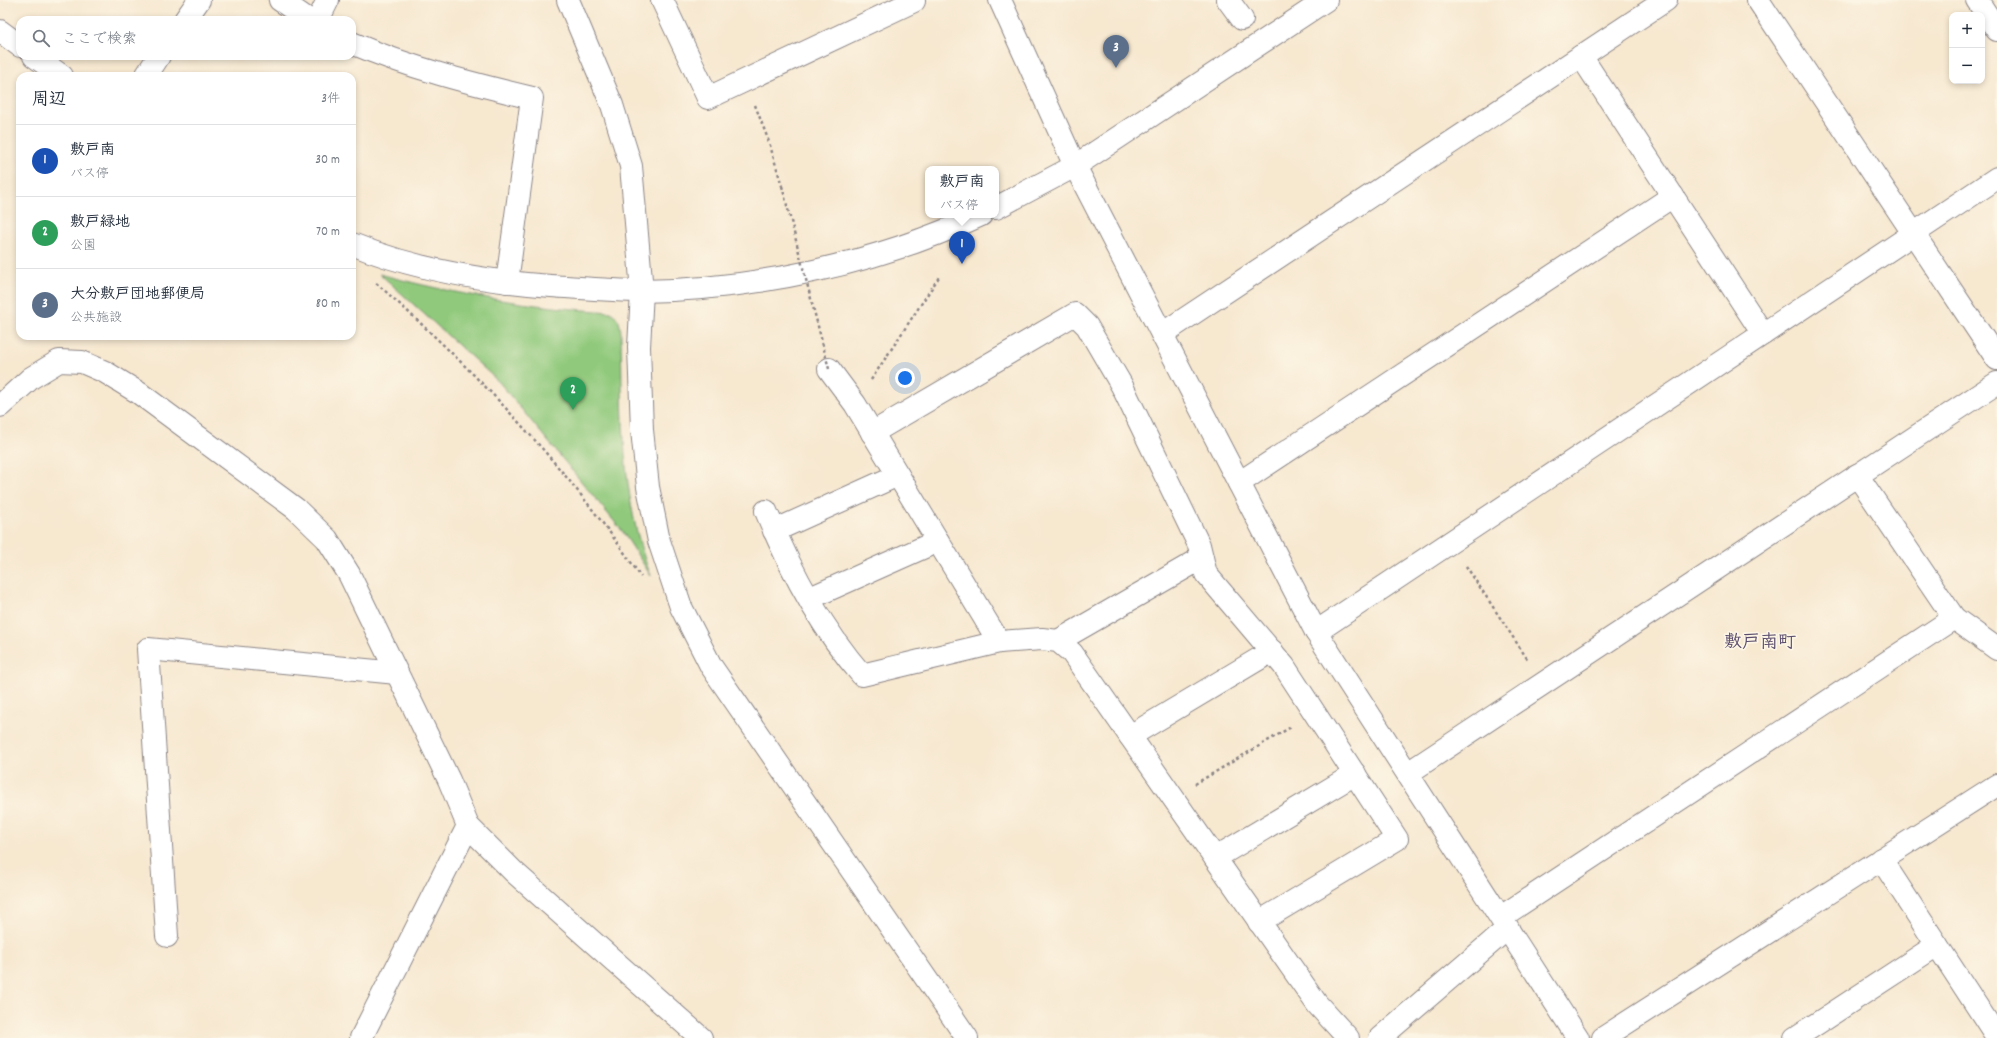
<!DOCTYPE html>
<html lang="ja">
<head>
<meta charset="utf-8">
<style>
  body { margin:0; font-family:Dekko,"Klee One",sans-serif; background:#f2f2f3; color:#1f2937 }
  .controls { position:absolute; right:12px; top:12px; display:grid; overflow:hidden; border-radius:8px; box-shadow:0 2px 6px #0003 }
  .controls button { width:36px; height:36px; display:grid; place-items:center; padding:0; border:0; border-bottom:1px solid #e0e1e3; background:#fff; color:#1f2937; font:20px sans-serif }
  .you { position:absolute; left:905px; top:378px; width:14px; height:14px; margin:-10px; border:3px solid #fff; border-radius:50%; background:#1a73e8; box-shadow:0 0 0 6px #1a73e833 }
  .badge { display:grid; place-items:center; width:26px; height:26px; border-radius:50%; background:#1f6fb2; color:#fff; font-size:13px; font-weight:700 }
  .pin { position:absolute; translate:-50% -33px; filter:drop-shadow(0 1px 2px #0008) }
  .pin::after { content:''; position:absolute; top:21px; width:14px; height:12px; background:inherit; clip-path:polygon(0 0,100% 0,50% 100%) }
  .popup { position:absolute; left:925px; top:166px; width:74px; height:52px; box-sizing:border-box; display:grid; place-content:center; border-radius:8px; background:#fff; filter:drop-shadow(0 1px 3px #0005); font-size:13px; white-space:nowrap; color:#747a83 }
  .popup b { font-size:15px; color:#1f2937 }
  .popup::after { content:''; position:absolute; left:50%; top:100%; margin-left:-8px; border:8px solid transparent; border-top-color:#fff }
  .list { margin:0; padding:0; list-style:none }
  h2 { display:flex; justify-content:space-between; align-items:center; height:52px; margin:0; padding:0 16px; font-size:17px }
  h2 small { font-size:13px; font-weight:400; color:#747a83 }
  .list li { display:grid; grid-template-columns:26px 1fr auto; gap:12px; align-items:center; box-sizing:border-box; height:72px; padding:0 16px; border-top:1px solid #e0e1e3 }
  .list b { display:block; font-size:15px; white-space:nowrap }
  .list p { margin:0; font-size:13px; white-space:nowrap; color:#747a83 }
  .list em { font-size:13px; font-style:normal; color:#747a83 }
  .icon { flex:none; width:22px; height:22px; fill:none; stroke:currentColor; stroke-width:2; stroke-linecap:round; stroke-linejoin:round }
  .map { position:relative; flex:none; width:1997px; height:1038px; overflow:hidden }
  .search { position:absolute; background:#fff; box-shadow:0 2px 6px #0003; left:16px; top:16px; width:340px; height:44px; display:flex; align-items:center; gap:10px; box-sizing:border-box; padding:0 14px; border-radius:12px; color:#747a83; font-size:15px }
  .panel { position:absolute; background:#fff; box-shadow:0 2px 6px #0003; left:16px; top:72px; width:340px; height:268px; border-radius:12px }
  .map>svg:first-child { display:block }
</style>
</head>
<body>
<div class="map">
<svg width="1997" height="1038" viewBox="0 0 1997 1038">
  <rect width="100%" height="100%" fill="#fcf5e5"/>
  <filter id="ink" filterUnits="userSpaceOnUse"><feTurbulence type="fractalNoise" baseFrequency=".025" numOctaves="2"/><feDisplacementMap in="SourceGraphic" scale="8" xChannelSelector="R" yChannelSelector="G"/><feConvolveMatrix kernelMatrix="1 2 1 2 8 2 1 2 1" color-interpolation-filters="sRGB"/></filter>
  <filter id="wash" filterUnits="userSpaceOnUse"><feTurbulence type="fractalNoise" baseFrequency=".012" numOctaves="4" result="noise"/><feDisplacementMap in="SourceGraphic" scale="16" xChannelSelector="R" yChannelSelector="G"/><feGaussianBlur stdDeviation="0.9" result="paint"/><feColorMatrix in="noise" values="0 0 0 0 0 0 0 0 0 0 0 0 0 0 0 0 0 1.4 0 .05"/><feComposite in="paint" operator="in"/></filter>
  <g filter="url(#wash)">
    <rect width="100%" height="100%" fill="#f7e8d0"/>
    <path fill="#90c97c" stroke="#59765c" d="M380,274C455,295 533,307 611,312C619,318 620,323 621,333C623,415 620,498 651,576L623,532L499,382Z"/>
  </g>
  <g filter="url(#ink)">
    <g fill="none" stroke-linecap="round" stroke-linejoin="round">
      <defs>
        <g id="minor">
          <path d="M280,0L309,20"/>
          <path d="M568,0L612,105L631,166L642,291L639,347L642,430L648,487L659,541L681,607L711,666L967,1038"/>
          <path d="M662,0L708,98L914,1"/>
          <path d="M1000,0L1075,166L1316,632L1578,1038"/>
          <path d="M1228,0L1242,19"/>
          <path d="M1758,0L1997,359"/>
          <path d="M1977,0L1997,30"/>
          <path d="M185,20L199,0"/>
          <path d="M318,20L328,0"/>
          <path d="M0,31L20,46"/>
          <path d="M352,43C410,68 470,83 532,98L507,282"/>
          <path d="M34,56L62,76"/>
          <path d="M1581,56L1763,334"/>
          <path d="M146,76L159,56"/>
          <path d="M996,208L1075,166L1326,0"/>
          <path d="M352,244C415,270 484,281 551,286C581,288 612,291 642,291C758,289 875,264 981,215"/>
          <path d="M1162,334L1666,0"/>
          <path d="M829,369L855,404L999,642L1042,639L1058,641L1072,653L1317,1004L1348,1038"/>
          <path d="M0,406L31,378L59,361L82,362L105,372L139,393L296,509L327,539L349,574L449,780L468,826L514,872L701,1038"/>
          <path d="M872,433L1075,314L1087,326L1122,386L1199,545L1206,574L1284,666L1397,839L1259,922"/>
          <path d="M1857,475L1954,618L1997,649"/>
          <path d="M1239,483L1673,196"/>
          <path d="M766,511C789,567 822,629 862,675L999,642"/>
          <path d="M774,531L898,475"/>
          <path d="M810,598L938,541"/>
          <path d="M1316,632L1997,178"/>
          <path d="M1058,641L1202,558"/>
          <path d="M1130,736L1272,651"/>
          <path d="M1408,773L1997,383"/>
          <path d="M1215,858L1355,774"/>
          <path d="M1881,859L1997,1037"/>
          <path d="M1501,917L1954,618"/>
          <path d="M167,936L148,649L397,673"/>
          <path d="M361,1038L468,826"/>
          <path d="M1380,1038L1508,928"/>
          <path d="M1603,1038L1997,785"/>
          <path d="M1795,1038L1937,945"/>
        </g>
      </defs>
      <use href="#minor" stroke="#8c8586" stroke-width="24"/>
      <g stroke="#8c8586" stroke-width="2.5" stroke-dasharray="3 3" stroke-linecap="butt">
        <path d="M755,105L769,142L782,186"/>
        <path d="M376,283C474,369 569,469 641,577"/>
        <path d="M871,380L939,277"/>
        <path d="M1466,566L1528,660"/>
        <path d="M1195,784L1291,727"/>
      </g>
      <use href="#minor" stroke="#fff" stroke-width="22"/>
      <path stroke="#8c8586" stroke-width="2.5" stroke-dasharray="3 3" stroke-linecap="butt" d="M782,186L829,369"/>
    </g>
  </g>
  <g text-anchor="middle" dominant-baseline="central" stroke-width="3.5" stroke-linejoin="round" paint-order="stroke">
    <g font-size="18" font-weight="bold" fill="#5b4d6d" stroke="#fcf5e5">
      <text x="1760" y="643">敷戸南町</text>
    </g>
  </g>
</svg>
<div class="controls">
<button>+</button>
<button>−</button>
</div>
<div class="you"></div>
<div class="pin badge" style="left:962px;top:264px;background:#1a4fb4">1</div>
<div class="popup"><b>敷戸南</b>バス停</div>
<div class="pin badge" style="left:573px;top:410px;background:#2e9e5b">2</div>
<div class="pin badge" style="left:1116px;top:68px;background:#5c6f8a">3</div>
<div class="search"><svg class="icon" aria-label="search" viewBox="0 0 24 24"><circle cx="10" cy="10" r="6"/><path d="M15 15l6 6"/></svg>ここで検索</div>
<section class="panel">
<h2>周辺<small>3件</small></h2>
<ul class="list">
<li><span class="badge" style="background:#1a4fb4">1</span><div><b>敷戸南</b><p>バス停</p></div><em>30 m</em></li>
<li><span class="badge" style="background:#2e9e5b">2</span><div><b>敷戸緑地</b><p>公園</p></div><em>70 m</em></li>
<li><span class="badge" style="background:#5c6f8a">3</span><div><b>大分敷戸団地郵便局</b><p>公共施設</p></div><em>80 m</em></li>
</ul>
</section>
</div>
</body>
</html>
